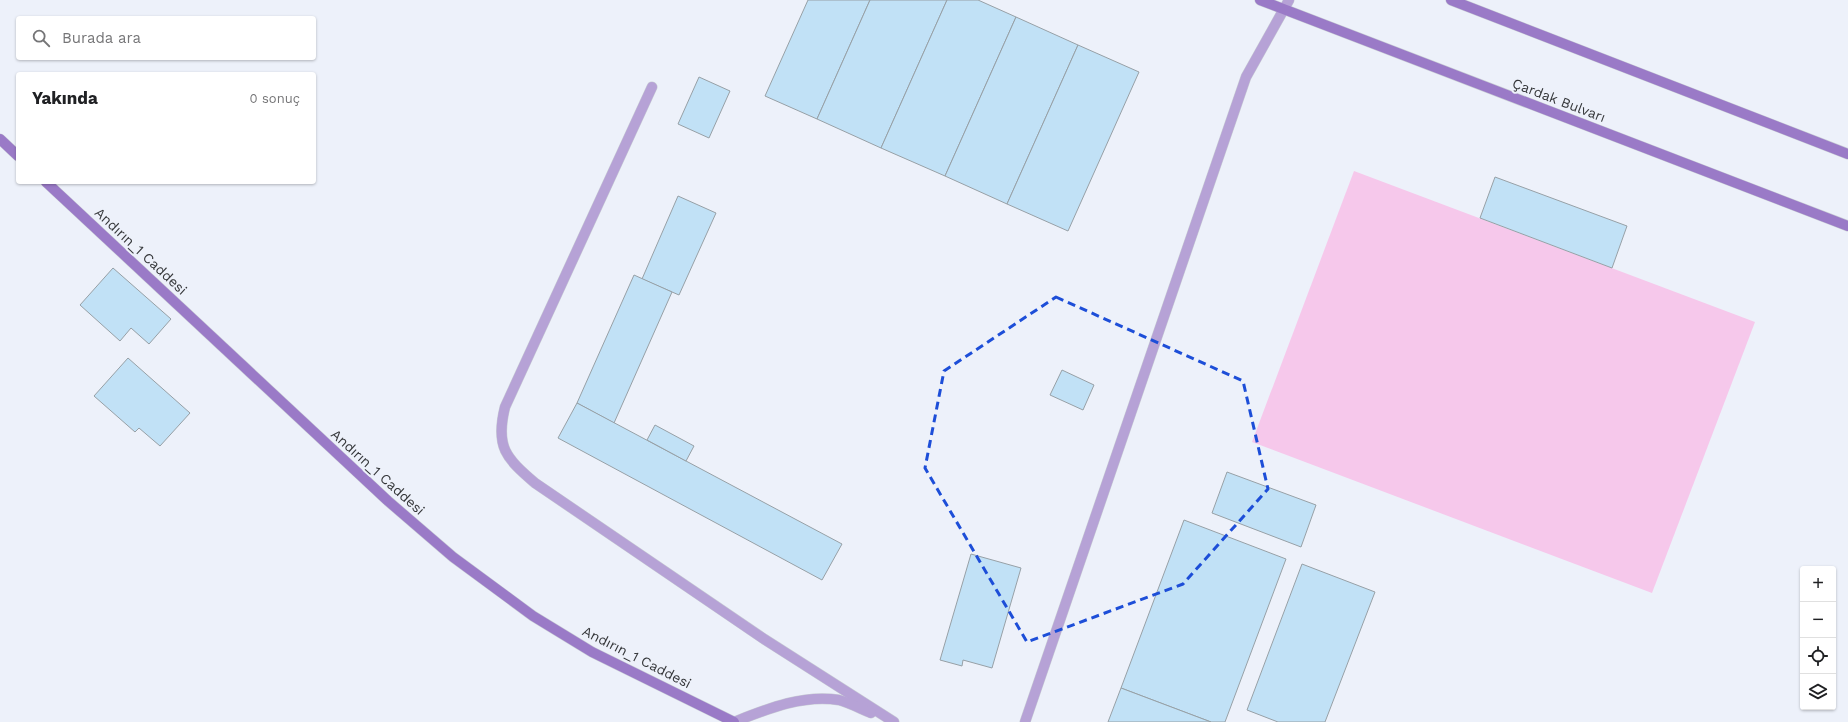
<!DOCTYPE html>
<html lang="tr">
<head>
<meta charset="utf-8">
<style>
  body { margin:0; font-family:"Work Sans",sans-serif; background:#f2f2f2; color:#202124 }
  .controls { position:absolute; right:12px; bottom:12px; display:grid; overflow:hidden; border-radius:4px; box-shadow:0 1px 3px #0004 }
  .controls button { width:36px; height:36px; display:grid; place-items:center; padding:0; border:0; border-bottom:1px solid #e0e0e0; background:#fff; color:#202124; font:20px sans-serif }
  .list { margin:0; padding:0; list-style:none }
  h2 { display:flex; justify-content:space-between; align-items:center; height:52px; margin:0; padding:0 16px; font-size:17px }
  h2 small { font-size:13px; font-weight:400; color:#757577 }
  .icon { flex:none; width:22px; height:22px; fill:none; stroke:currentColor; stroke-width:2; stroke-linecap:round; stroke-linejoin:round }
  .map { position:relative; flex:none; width:1848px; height:722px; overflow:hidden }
  .search { position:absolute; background:#fff; box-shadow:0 1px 3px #0004; left:16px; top:16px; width:300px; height:44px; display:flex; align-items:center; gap:10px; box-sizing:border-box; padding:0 14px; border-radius:4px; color:#757577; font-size:15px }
  .panel { position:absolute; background:#fff; box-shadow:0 1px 3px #0004; left:16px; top:72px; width:300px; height:112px; border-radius:4px }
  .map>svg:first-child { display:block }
</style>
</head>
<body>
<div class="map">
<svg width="1848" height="722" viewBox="0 0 1848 722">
  <rect width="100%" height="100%" fill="#edf1fa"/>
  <path fill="#f6c8eb" d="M1354,171L1755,322L1652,593L1252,442Z"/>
  <g fill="#c1e1f6" stroke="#97a0a6">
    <path d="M808,0H870L817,119L765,96Z"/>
    <path d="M870,0H947L881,148L817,119Z"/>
    <path d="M947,0H978L1016,17L945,176L881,148Z"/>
    <path d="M1016,17L1078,45L1007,204L945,176Z"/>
    <path d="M1078,45L1139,72L1068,231L1007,204Z"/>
    <path d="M699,77L730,91L709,138L678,124Z"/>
    <path d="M1495,177L1627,226L1612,268L1480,218Z"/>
    <path d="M678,196L716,213L679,295L642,279Z"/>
    <path d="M113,268L171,319L149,344L131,328L120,341L80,305Z"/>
    <path d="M634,275L672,292L614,423L577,403Z"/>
    <path d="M128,358L190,413L160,446L139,428L135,432L94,396Z"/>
    <path d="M1062,370L1094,385L1083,410L1050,395Z"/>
    <path d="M577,403L842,544L822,580L558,438Z"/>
    <path d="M655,425L694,446L686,461L647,440Z"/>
    <path d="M1227,472L1316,505L1301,547L1212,513Z"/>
    <path d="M1184,520L1286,559L1225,722H1211L1121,688Z"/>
    <path d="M971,554L1021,568L992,668L963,660L962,666L940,660Z"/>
    <path d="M1302,564L1375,592L1325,722H1278L1247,710Z"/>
    <path d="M1121,688L1211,722H1108Z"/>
  </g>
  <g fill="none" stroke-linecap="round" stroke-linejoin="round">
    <defs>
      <g id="street">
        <path d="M652,87L505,407C495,447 506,458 535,483L764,639L894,722"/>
        <path d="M734,722C767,709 803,694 839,700C850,703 861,709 871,713"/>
        <path d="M1025,722L1246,77L1289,0"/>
      </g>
      <g id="secondary">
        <path d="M1260,0L1848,226"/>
        <path d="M1451,0L1848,154"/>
        <path d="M0,139L18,156"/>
        <path d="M46,182L388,501L453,557L533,616L592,652L734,722"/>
      </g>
    </defs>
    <use href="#street" stroke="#c8ccd4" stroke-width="11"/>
    <use href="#secondary" stroke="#c8ccd4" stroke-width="11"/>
    <use href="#street" stroke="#b6a2d6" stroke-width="10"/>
    <use href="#secondary" stroke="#9a7ac7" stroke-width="10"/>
  </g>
  <path fill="none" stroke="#1d4ed8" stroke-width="3" stroke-dasharray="8 5" stroke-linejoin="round" d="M1056,297L1243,381L1268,489L1183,584L1027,642L925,468L944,371Z"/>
  <g text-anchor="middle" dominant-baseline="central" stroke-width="4" stroke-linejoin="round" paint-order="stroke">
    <g font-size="14" fill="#35373a" stroke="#edf1fa">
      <text transform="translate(1559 100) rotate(21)">Çardak Bulvarı</text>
      <text transform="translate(141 251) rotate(43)">Andırın_1 Caddesi</text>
      <text transform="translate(378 472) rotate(42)">Andırın_1 Caddesi</text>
      <text transform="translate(637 657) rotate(27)">Andırın_1 Caddesi</text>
    </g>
  </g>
</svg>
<div class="controls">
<button>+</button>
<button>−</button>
<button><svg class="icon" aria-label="locate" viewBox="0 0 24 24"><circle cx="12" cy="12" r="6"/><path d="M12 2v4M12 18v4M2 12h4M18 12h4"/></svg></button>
<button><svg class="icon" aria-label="layers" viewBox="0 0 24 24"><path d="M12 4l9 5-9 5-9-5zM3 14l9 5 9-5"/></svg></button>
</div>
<div class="search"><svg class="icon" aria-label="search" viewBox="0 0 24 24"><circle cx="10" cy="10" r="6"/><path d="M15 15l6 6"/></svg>Burada ara</div>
<section class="panel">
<h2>Yakında<small>0 sonuç</small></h2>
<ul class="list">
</ul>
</section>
</div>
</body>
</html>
